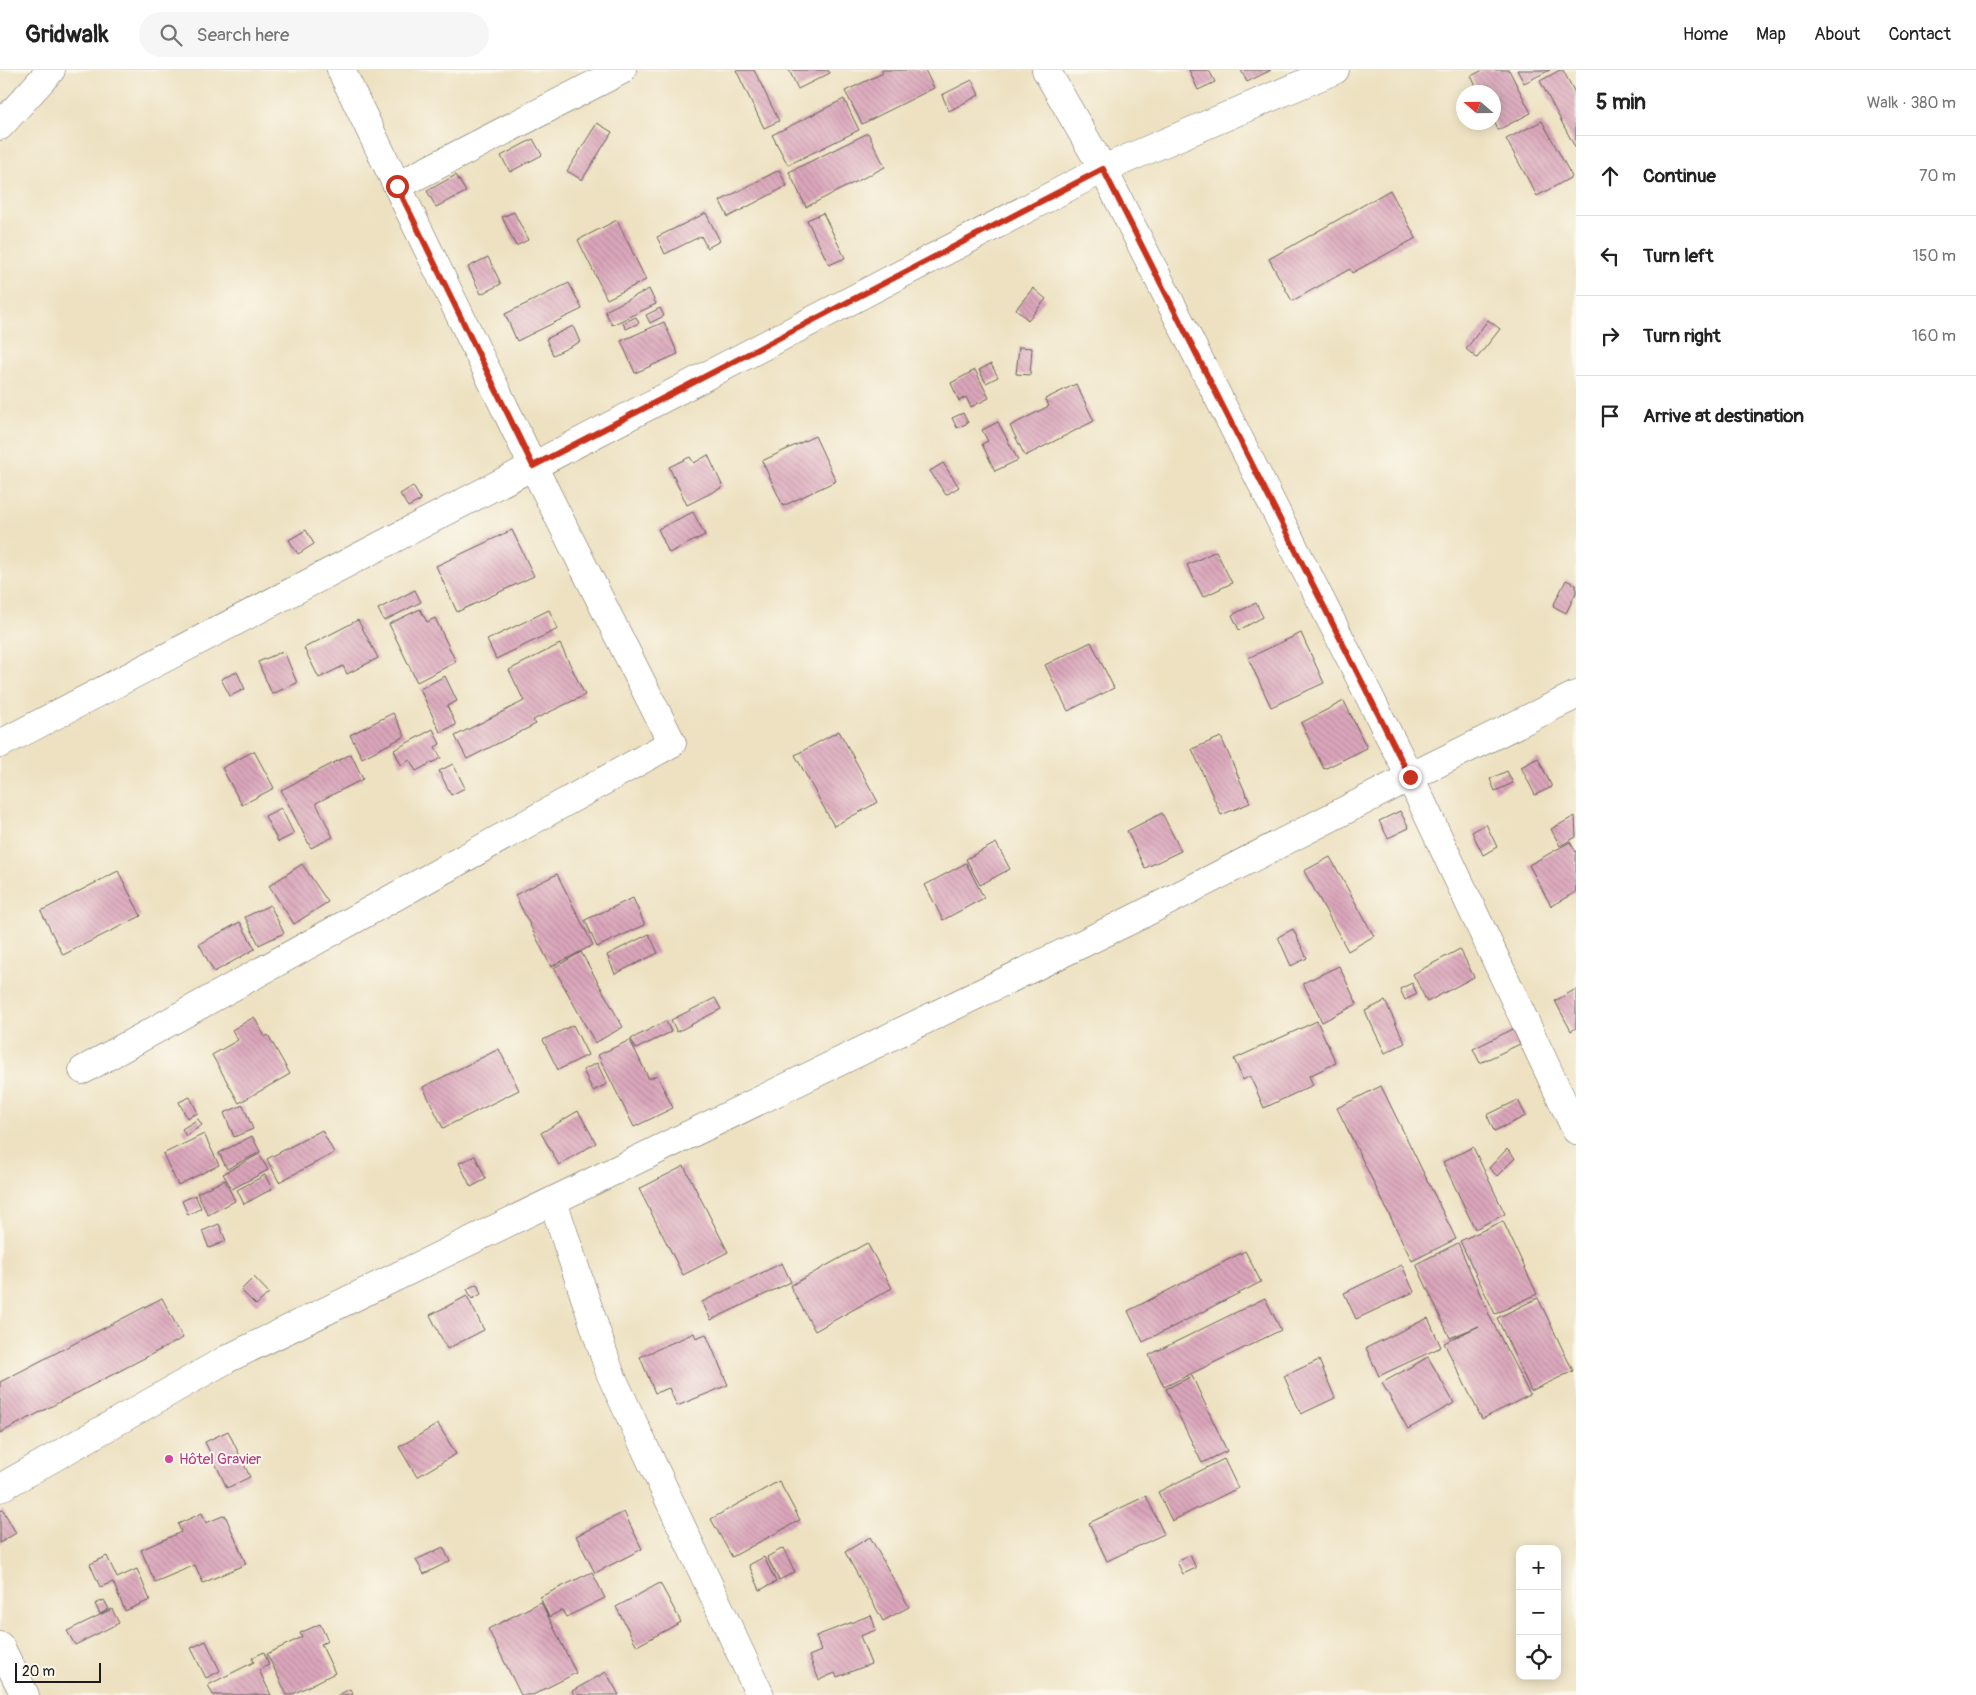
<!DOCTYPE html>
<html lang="en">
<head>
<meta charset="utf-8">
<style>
  body { margin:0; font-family:Pangolin,sans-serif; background:#f6f6f6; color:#222 }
  .controls { position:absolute; right:15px; bottom:15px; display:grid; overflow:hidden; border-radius:10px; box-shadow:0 2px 12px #0003 }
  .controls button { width:45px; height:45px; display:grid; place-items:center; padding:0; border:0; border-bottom:1px solid #e0e0e0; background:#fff; color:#222; font:25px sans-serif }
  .compass { position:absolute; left:1456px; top:15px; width:45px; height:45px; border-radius:50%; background:#fff; box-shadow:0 2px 12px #0003; rotate:290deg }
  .scale { position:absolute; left:15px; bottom:12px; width:86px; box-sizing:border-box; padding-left:5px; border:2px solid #1c1c1c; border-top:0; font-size:14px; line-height:18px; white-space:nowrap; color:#1c1c1c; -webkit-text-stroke:4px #fbf7ec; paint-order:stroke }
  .stop { position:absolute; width:15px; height:15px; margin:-11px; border:4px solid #c8321e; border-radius:50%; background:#fff }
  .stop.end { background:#c8321e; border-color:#fff; box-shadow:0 1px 5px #0008 }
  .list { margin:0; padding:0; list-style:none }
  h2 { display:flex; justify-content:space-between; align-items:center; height:65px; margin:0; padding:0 20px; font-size:21px }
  h2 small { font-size:16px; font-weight:400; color:#767676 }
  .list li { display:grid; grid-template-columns:32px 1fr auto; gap:15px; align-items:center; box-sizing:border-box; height:80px; padding:0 20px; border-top:1px solid #e0e0e0 }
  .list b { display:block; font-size:19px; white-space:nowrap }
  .list em { font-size:16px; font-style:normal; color:#767676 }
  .icon { flex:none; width:28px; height:28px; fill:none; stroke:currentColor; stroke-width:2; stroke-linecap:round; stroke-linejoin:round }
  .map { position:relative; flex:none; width:1576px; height:1625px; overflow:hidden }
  header { display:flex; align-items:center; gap:30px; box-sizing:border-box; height:70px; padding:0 25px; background:#fff; border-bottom:1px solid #e0e0e0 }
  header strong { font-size:24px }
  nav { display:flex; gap:28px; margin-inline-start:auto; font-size:18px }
  .search { width:350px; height:45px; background:#f6f6f6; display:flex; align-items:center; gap:12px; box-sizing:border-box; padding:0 18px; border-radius:28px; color:#767676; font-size:19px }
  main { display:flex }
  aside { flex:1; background:#fff }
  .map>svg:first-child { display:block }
</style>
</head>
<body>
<header>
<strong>Gridwalk</strong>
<div class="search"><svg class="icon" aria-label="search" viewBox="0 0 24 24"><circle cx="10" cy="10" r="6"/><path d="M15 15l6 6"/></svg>Search here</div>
<nav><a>Home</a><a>Map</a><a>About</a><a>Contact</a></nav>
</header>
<main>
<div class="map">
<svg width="1576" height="1625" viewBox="0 0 1576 1625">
  <defs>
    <pattern id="building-back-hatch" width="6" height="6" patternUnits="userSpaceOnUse" patternTransform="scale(1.25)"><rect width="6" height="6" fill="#daa5ba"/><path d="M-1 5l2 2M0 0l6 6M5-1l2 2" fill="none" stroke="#ba8d9f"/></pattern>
  </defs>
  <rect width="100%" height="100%" fill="#fbf7ec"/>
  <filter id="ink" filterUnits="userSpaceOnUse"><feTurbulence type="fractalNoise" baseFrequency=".02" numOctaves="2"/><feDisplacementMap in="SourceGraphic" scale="10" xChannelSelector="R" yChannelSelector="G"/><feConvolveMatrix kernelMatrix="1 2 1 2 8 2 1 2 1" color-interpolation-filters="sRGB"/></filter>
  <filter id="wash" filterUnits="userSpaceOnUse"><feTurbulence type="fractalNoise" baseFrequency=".0096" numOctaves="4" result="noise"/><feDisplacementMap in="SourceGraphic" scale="20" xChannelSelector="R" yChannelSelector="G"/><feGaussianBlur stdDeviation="1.12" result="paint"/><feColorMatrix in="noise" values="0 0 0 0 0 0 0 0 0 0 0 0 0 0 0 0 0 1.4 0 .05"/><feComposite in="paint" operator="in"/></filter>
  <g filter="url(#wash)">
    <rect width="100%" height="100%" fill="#ede1c1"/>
    <g id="blocks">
      <g fill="url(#building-back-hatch)">
        <path d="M736,0H754L779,51L764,58Z"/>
        <path d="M789,0H828L830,3L798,19Z"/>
        <path d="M881,0H925L934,18L862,54L845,21L883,3Z"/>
        <path d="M1189,0H1209L1215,12L1198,20Z"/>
        <path d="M1241,0H1271L1247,12Z"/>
        <path d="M1483,0H1509L1531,43L1498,60L1494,51V22H1479L1471,6Z"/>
        <path d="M1517,0H1550L1524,13Z"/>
        <path d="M1560,0H1563L1576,25V79L1540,11Z"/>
        <path d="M972,10L979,25L949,41L942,25Z"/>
        <path d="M844,29L859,60L788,95L772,65Z"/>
        <path d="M1542,51L1572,107L1537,126L1506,69Z"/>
        <path d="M597,53L612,62L582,110L567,101Z"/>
        <path d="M868,63L885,97L806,137L789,102Z"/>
        <path d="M533,69L542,85L510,102L501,86Z"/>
        <path d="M779,100L787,116L728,147L720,131Z"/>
        <path d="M456,105L466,122L436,137L427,121Z"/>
        <path d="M1390,120L1416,168L1352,203L1350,199L1292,231L1269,189Z"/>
        <path d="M514,142L528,170L516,176L502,147Z"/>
        <path d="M706,143L720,171L707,178L701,166L665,184L657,167Z"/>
        <path d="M823,143L845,188L829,195L807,150Z"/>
        <path d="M617,150L646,210L607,229L578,170Z"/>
        <path d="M488,187L501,214L481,224L468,197Z"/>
        <path d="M569,213L582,239L517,271L505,244Z"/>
        <path d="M1033,218L1046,229L1028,250L1016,239Z"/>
        <path d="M649,219L656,234L612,255L605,241Z"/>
        <path d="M660,238L664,246L650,253L646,245Z"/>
        <path d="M636,247L639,253L626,259L623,253Z"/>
        <path d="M1488,250L1500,259L1477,288L1466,279Z"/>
        <path d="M664,252L678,284L635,303L621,271Z"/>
        <path d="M573,256L580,272L553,285L546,269Z"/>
        <path d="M1019,277L1032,278L1030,305L1016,304Z"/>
        <path d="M991,294L998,307L986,313L979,300Z"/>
        <path d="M975,300L989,328L971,337L966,327L959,331L951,313Z"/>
        <path d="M1076,314L1094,351L1025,386L1010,356L1049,336L1045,329Z"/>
        <path d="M963,343L968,353L957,358L952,348Z"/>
        <path d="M998,352L1018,390L995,401L982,374L988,371L982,360Z"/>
        <path d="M815,366L836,411L783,436L762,391Z"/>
        <path d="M708,385L723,417L687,435L669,397L690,387L694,393Z"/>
        <path d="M943,393L959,417L946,425L930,401Z"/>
        <path d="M413,416L421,430L408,437L400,424Z"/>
        <path d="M693,442L705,465L669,483L658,459Z"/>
        <path d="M306,460L314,474L298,484L289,470Z"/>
        <path d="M512,460L534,506L457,542L436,496Z"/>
        <path d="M1216,481L1232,513L1203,527L1187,495Z"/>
        <path d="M1566,510L1576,515V523L1566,543L1553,536Z"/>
        <path d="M415,520L421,532L384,551L378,539Z"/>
        <path d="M1256,533L1263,547L1239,560L1232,545Z"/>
        <path d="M420,539L427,552L435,548L456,592L417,612L389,554Z"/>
        <path d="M549,540L558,559L496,589L487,570Z"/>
        <path d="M358,550L378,588L347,604L343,596L319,608L304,578Z"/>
        <path d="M1301,563L1324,613L1271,637L1248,588Z"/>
        <path d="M1091,572L1114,618L1068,641L1045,595Z"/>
        <path d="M560,574L585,625L533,650L536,654L467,689L455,666L524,631L509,600Z"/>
        <path d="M284,581L297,613L272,624L258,592Z"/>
        <path d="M237,602L245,619L230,626L221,609Z"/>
        <path d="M445,606L457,631L447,636L456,655L440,662L420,619Z"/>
        <path d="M1344,631L1367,678L1324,699L1301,653Z"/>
        <path d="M393,643L405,666L362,688L350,665Z"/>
        <path d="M433,659L440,674L435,677L441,688L416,701L410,690L401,695L394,680Z"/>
        <path d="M839,661L878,732L834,756L795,685Z"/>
        <path d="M1221,667L1250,733L1221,745L1192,679Z"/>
        <path d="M254,681L274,718L242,735L222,698Z"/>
        <path d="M351,684L363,709L316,733L333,767L311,778L281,720Z"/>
        <path d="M1538,688L1552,717L1535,725L1521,697Z"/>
        <path d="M453,694L465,718L451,725L439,701Z"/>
        <path d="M1507,701L1513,713L1495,721L1490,709Z"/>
        <path d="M281,738L294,764L278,772L265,746Z"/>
        <path d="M1400,741L1409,758L1388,768L1379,751Z"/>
        <path d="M1162,743L1181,781L1145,798L1127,761Z"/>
        <path d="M1575,746L1576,767L1560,776L1551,759Z"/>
        <path d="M1486,754L1497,777L1483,785L1472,762Z"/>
        <path d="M1570,772L1576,782V822L1551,836L1529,795Z"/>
        <path d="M996,773L1010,799L980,815L966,789Z"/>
        <path d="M1330,787L1374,866L1348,881L1304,801Z"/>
        <path d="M966,793L984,828L943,850L925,815Z"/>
        <path d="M302,794L328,832L294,854L269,816Z"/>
        <path d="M118,801L141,846L63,885L41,841Z"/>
        <path d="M557,804L593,875L551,897L515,825Z"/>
        <path d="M633,828L645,855L597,877L585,850Z"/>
        <path d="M270,835L284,863L259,875L245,847Z"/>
        <path d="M240,852L255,879L214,902L199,874Z"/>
        <path d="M1293,859L1307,888L1291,896L1278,867Z"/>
        <path d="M649,864L658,883L615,904L607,885Z"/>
        <path d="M1460,879L1474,907L1427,932L1413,904Z"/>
        <path d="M581,882L623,957L595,973L554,898Z"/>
        <path d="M1339,896L1357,934L1322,952L1303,913Z"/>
        <path d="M1412,913L1417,924L1405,930L1400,919Z"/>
        <path d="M1576,919V958L1571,961L1555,931Z"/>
        <path d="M715,928L721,939L677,962L671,950Z"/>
        <path d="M1385,931L1405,973L1385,983L1365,941Z"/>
        <path d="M254,947L265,967L268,965L290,1004L239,1033L212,985L238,970L232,960Z"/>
        <path d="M666,951L671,962L636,979L631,969Z"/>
        <path d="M1317,951L1336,993L1309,1006L1313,1015L1264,1038L1250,1006L1243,1010L1234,989Z"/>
        <path d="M573,955L588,985L558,1000L543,970Z"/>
        <path d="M1513,959L1520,974L1480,993L1473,979Z"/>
        <path d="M630,970L649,1009L657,1005L673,1038L634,1057L598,985Z"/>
        <path d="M499,979L519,1020L443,1058L423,1017Z"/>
        <path d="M597,993L607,1014L593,1021L583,1000Z"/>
        <path d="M1381,1016L1456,1169L1412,1191L1337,1038Z"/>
        <path d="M190,1027L198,1043L187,1048L179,1032Z"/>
        <path d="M1518,1030L1526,1046L1494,1061L1487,1045Z"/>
        <path d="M243,1035L253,1059L234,1067L224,1043Z"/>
        <path d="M578,1041L596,1073L559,1095L541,1063Z"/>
        <path d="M198,1049L202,1055L186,1066L182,1059Z"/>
        <path d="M322,1060L334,1083L279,1112L267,1089Z"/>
        <path d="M204,1064L219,1095L178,1115L163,1084Z"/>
        <path d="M252,1066L260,1082L227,1099L219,1083Z"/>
        <path d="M1473,1077L1505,1144L1475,1159L1443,1092Z"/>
        <path d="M1507,1079L1515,1088L1497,1106L1489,1098Z"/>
        <path d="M259,1084L268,1100L232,1119L223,1104Z"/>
        <path d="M475,1086L486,1109L471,1117L459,1093Z"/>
        <path d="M684,1096L728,1182L683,1205L639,1119Z"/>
        <path d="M265,1105L272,1119L244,1134L237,1120Z"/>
        <path d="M225,1110L235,1131L208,1145L197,1123Z"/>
        <path d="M195,1125L201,1138L188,1145L182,1131Z"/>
        <path d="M1503,1151L1537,1224L1495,1244L1460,1171Z"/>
        <path d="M219,1154L226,1171L209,1178L202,1161Z"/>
        <path d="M867,1173L892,1218L815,1261L790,1216Z"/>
        <path d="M1458,1173L1491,1249L1530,1325L1482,1349L1444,1273L1479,1256L1450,1268L1416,1194Z"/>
        <path d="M1245,1181L1261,1212L1143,1272L1128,1241Z"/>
        <path d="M782,1193L791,1212L711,1250L702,1232Z"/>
        <path d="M1402,1195L1414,1222L1356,1249L1344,1223Z"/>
        <path d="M254,1207L269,1223L256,1235L241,1220Z"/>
        <path d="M477,1214L481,1224L472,1229L467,1219Z"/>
        <path d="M467,1226L484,1260L447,1279L430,1245Z"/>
        <path d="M162,1228L183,1268L0,1363V1312Z"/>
        <path d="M1265,1228L1281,1260L1164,1317L1149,1285Z"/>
        <path d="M1538,1228L1573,1301L1531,1321L1497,1248Z"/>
        <path d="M1428,1248L1441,1277L1379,1306L1366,1278Z"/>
        <path d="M694,1263L696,1268L706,1264L728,1315L677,1336L669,1318L655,1323L640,1287Z"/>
        <path d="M1428,1287L1454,1333L1408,1359L1382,1313Z"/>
        <path d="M1319,1290L1335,1328L1301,1344L1284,1306Z"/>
        <path d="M1192,1306L1227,1381L1202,1393L1166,1319Z"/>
        <path d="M438,1354L456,1384L417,1407L399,1377Z"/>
        <path d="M228,1361L250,1407L227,1418L205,1372Z"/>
        <path d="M1224,1389L1238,1418L1172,1451L1158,1422Z"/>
        <path d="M779,1411L800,1450L732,1487L711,1449Z"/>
        <path d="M1146,1426L1164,1464L1107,1491L1089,1453Z"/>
        <path d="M3,1440L16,1463L0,1473V1441Z"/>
        <path d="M624,1442L642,1479L595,1503L576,1466Z"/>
        <path d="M202,1443L206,1453L225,1445L246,1494L203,1513L195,1495L155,1512L141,1480L181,1462L178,1454Z"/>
        <path d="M870,1467L909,1537L883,1551L845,1482Z"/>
        <path d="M443,1477L450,1491L424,1504L416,1490Z"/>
        <path d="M783,1478L795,1502L779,1510L767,1487Z"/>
        <path d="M1190,1485L1196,1498L1183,1504L1177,1492Z"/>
        <path d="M107,1486L117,1508L137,1499L150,1530L125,1541L113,1512L100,1517L90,1494Z"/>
        <path d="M764,1487L776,1512L760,1520L749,1495Z"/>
        <path d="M592,1502L605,1528L566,1547L562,1540L549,1547L540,1527Z"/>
        <path d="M660,1513L681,1552L637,1576L616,1537Z"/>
        <path d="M104,1530L109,1539L100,1544L95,1534Z"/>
        <path d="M541,1532L576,1603L533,1625H521L488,1559Z"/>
        <path d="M112,1539L119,1553L75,1575L67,1561Z"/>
        <path d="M871,1545L876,1560L860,1566L871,1594L837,1607L835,1603L819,1610L809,1586L821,1581L816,1566Z"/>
        <path d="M320,1554L328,1571L321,1574L335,1603L291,1625H287L267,1584L302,1567L300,1563Z"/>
        <path d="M206,1571L220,1601L206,1608L191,1578Z"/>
        <path d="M264,1582L269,1595L259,1600L271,1625H213L208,1615L254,1592L252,1588Z"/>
        <path d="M606,1602L619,1625H574L572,1621Z"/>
        <path d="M350,1619L353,1625H338Z"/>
      </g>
    </g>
  </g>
  <g filter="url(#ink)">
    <use href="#blocks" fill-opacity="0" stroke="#656156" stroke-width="1"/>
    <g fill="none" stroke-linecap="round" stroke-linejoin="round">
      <defs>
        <g id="minor">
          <path d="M1046,0L1103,99L1410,707L1576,1060"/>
          <path d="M0,56L51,0"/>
          <path d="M397,116L622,0"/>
          <path d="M0,674L1103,99L1335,0"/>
          <path d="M83,1000L672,673L533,396L341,0"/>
          <path d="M553,1131L610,1303L760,1625"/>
          <path d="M0,1418L227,1289L1131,850L1410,707L1576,625"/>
          <path d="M0,1576L25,1625"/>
        </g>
      </defs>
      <use href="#minor" stroke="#656156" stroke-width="29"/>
      <use href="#minor" stroke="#fff" stroke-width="28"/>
    </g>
  </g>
  <g fill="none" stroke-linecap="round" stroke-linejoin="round" filter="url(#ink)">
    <path stroke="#c8321e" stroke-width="6" d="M397,116L533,396L1103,99L1410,707"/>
  </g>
  <circle fill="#d1479c" stroke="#fbf7ec" stroke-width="2" cx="169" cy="1389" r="5"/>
  <g text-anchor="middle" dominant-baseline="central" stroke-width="4" stroke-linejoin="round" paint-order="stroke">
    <g font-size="15" fill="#b23c85" stroke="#fbf7ec" text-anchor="start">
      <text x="179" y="1389">Hôtel Gravier</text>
    </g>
  </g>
</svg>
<div class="controls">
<button>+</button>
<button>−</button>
<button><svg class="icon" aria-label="locate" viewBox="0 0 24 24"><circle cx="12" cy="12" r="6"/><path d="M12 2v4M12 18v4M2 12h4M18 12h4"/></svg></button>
</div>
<svg class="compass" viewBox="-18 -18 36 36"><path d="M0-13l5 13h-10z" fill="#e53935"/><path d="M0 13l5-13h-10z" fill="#767676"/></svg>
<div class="scale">20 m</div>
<div class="stop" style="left:397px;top:116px"></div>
<div class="stop end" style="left:1410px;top:707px"></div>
</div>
<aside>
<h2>5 min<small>Walk · 380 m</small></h2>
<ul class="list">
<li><svg class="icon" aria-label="ahead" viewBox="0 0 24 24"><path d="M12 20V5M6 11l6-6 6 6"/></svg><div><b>Continue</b></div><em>70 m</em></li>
<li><svg class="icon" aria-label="left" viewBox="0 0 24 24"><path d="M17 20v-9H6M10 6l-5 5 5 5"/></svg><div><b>Turn left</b></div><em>150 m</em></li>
<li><svg class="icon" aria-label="right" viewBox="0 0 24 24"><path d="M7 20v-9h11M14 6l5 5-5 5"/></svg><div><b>Turn right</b></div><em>160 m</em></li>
<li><svg class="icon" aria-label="arrive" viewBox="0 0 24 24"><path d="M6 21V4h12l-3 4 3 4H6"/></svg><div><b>Arrive at destination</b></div></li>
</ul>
</aside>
</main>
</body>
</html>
